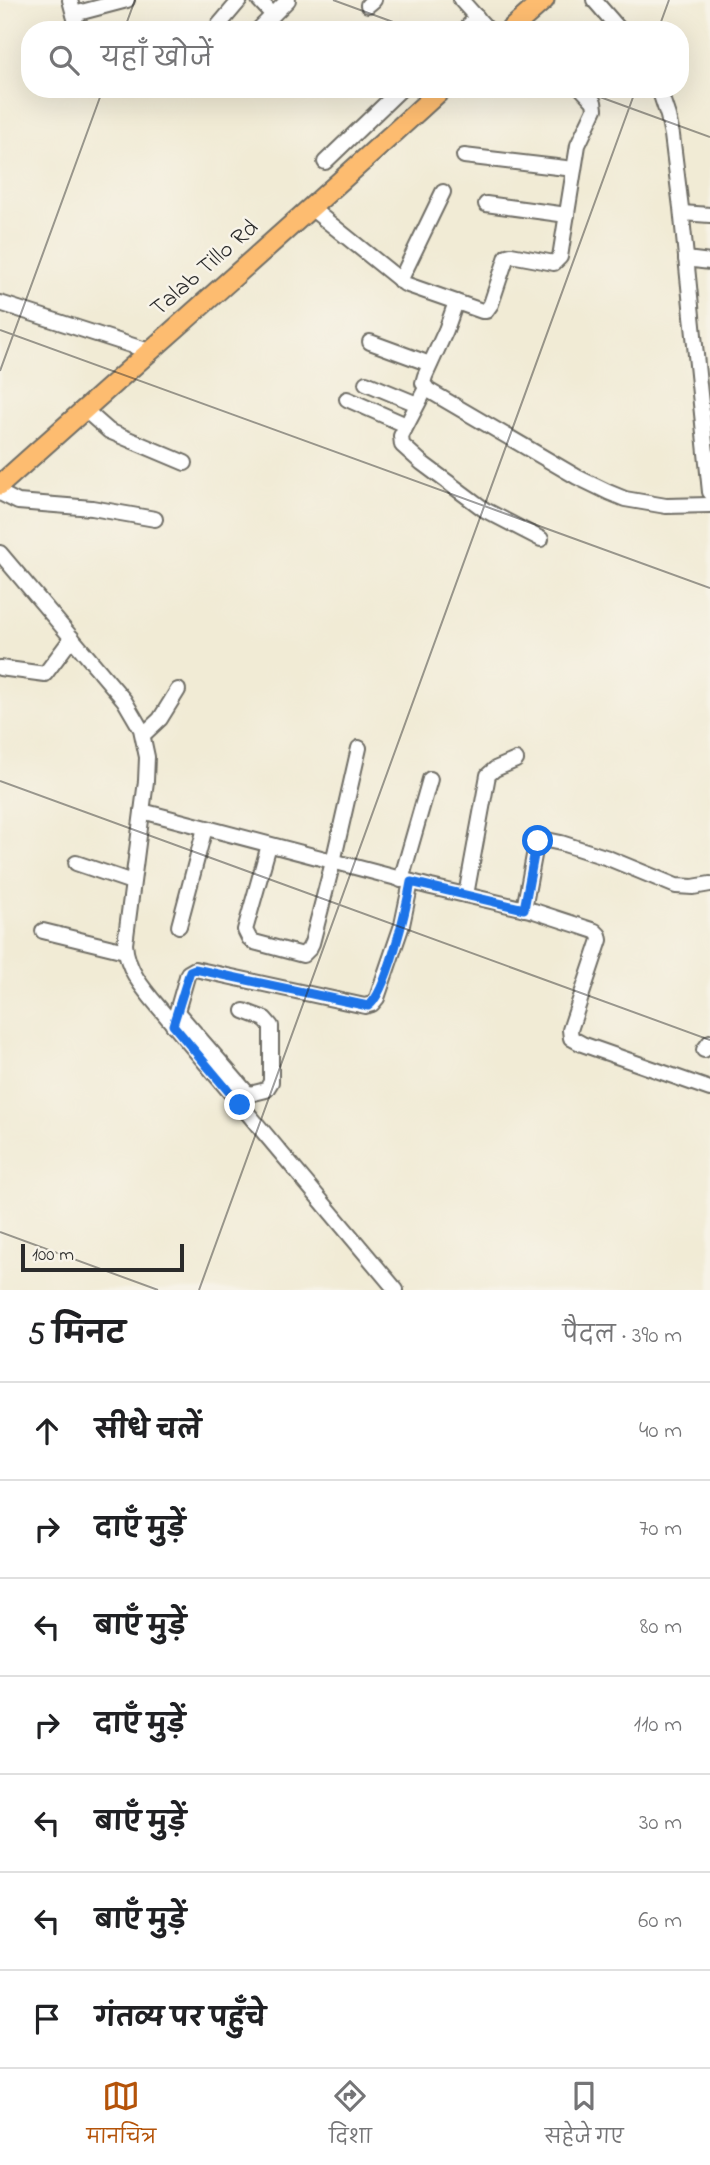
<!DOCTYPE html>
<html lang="hi">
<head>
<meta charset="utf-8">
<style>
  body { margin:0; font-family:"Indie Flower","Playpen Sans Deva",sans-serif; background:#f6f6f6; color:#202124 }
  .scale { position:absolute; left:21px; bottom:18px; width:163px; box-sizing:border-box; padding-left:7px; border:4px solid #2b2b2b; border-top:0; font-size:19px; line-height:24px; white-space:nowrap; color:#2b2b2b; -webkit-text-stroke:5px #f7f3e8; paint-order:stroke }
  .stop { position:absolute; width:21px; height:21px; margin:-16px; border:5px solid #1a73e8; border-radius:50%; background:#fff }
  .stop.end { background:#1a73e8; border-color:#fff; box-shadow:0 2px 7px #0008 }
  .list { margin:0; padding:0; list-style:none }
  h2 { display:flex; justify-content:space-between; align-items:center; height:91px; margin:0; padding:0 28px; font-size:30px }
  h2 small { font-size:23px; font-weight:400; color:#757577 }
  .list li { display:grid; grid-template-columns:46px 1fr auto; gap:21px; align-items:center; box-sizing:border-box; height:98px; padding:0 28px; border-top:2px solid #e0e0e0 }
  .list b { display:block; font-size:26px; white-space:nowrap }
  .list em { font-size:23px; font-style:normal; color:#757577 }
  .icon { flex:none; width:38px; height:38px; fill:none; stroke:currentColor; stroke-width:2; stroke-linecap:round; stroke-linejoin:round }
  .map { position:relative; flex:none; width:710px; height:1290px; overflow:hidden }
  .search { position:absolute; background:#fff; box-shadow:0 7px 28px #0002; left:21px; right:21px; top:21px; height:77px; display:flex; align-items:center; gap:18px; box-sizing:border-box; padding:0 24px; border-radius:28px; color:#757577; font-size:26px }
  .sheet { height:777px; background:#fff }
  nav { display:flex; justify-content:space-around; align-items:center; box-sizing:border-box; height:98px; border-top:2px solid #e0e0e0; background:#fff; font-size:19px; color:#757577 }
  nav a { display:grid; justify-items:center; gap:4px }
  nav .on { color:#b45309 }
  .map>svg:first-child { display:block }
</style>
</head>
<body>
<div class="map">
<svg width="710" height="1290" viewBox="0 0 710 1290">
  <rect width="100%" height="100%" fill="#f7f3e8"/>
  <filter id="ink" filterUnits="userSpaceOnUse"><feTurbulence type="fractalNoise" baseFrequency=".0143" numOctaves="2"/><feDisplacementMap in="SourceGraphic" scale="14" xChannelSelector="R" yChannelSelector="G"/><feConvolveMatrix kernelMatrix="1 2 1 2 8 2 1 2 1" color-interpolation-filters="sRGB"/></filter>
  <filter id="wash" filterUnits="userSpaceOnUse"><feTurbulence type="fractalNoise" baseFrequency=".00686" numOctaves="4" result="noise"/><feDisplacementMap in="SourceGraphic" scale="28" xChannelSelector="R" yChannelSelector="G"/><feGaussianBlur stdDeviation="1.57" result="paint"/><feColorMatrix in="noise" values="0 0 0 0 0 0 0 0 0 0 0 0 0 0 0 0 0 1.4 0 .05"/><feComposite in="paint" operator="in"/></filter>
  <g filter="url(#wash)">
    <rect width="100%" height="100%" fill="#f1ebd5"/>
  </g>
  <g filter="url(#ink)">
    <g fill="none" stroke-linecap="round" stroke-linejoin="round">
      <defs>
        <g id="minor">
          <path d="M70,0L78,30"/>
          <path d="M259,0L273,15"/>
          <path d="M461,0L488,30"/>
          <path d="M594,0L620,30"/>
          <path d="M368,5L374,0"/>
          <path d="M74,14L127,0"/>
          <path d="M218,26L240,0"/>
          <path d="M258,30L288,0"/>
          <path d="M464,30L477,17"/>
          <path d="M659,89L668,116L672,135L681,208L710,492"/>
          <path d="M464,156L574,169"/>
          <path d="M325,162L401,89"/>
          <path d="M486,204L567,215"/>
          <path d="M312,209L405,284L482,311H486L491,304L507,256L511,255L554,263L560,257L578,145L595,109L594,102L582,89"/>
          <path d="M682,213L710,215"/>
          <path d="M686,259L710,262"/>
          <path d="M400,281L443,192"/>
          <path d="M456,302L446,330L425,376L423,383L428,390L577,477L608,492L625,499L666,506L710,505"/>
          <path d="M0,303L149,351"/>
          <path d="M370,342L430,364"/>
          <path d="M366,383L417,404"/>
          <path d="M426,388L401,436L402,445L422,463L485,510L541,539"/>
          <path d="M347,399L406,425"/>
          <path d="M84,409L109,431L185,463"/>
          <path d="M0,493L18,502L92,508L155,519"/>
          <path d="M0,553L124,700L141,729L147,757L146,781L125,944C127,974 149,995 167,1017L396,1290"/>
          <path d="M0,668L45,674L72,638"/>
          <path d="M143,735L160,719L178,690"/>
          <path d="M142,811L431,887L534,911L595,931L599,935L600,940L570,1030L571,1038L582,1044L710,1089"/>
          <path d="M269,845L245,930L249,938L254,942L303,955L309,949L312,943L333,862L359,748"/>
          <path d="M76,863L132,882"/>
          <path d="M401,880L430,779"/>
          <path d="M466,895L488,775L495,769L516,760"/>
          <path d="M524,909L536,845L542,839L561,843L608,858L676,886L693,887L710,884"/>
          <path d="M179,926L205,828"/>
          <path d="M43,931L125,951"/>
          <path d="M177,1012L248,1094"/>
          <path d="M173,1025L188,973L195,969L365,1006L372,1004L377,998L402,925L411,882"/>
          <path d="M704,1050L710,1042"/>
          <path d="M234,1098L266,1090L271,1082V1026L265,1019L244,1011"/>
        </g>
        <g id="major">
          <path d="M510,30L544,0"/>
          <path d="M0,485C147,353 296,223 442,89"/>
        </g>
      </defs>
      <use href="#minor" stroke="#706e66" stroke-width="18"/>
      <use href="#major" stroke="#706e66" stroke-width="23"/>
      <use href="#minor" stroke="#fff" stroke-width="14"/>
      <use href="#major" stroke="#fdbc70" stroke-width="19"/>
    </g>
  </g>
  <g fill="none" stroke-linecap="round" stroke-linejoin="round" filter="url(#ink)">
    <path stroke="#1a73e8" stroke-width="9" d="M240,1105L173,1025L190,971L195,969L368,1006C386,996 407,905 411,882L524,909L536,845L538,841"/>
  </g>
  <path fill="none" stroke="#2b2b2b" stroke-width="2" stroke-opacity="0.45" d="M333,0L415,30M124,30L135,0M658,30L669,0M578,89L710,137M0,330L710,588M0,371L103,89M0,781L710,1040M0,1232L158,1290M199,1290L636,89"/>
  <g text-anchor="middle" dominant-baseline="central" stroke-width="5" stroke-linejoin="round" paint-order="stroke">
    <g font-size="24" fill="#2b2b2b" stroke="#f7f3e8">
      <text transform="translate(205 269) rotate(-41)">Talab Tillo Rd</text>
    </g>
  </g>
</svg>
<div class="scale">100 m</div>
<div class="stop" style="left:538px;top:841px"></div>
<div class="stop end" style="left:240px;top:1105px"></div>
<div class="search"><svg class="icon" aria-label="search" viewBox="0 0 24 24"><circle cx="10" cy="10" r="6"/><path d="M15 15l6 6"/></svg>यहाँ खोजें</div>
</div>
<section class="sheet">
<h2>5 मिनट<small>पैदल · 390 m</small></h2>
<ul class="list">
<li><svg class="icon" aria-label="ahead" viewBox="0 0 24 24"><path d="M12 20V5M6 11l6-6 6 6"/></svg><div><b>सीधे चलें</b></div><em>40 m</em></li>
<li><svg class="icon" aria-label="right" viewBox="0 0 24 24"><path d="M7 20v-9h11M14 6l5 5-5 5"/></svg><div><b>दाएँ मुड़ें</b></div><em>70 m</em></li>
<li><svg class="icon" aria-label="left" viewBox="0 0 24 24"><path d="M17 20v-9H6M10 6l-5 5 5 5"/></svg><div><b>बाएँ मुड़ें</b></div><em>80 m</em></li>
<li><svg class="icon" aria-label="right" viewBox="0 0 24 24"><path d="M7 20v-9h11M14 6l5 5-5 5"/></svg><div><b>दाएँ मुड़ें</b></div><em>110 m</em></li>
<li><svg class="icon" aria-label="left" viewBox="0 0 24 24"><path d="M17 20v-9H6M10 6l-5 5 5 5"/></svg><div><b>बाएँ मुड़ें</b></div><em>30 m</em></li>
<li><svg class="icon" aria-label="left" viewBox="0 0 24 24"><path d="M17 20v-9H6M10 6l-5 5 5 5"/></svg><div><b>बाएँ मुड़ें</b></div><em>60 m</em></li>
<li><svg class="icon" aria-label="arrive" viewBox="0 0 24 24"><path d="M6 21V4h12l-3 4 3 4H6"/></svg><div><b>गंतव्य पर पहुँचे</b></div></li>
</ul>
</section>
<nav>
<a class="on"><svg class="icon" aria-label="map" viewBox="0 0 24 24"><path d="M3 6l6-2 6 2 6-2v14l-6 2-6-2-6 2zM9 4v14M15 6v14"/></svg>मानचित्र</a>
<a><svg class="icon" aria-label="directions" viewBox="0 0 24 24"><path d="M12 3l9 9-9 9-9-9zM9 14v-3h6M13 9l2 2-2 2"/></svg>दिशा</a>
<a><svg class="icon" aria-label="saved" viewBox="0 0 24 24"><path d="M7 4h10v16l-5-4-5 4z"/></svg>सहेजे गए</a>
</nav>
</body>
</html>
